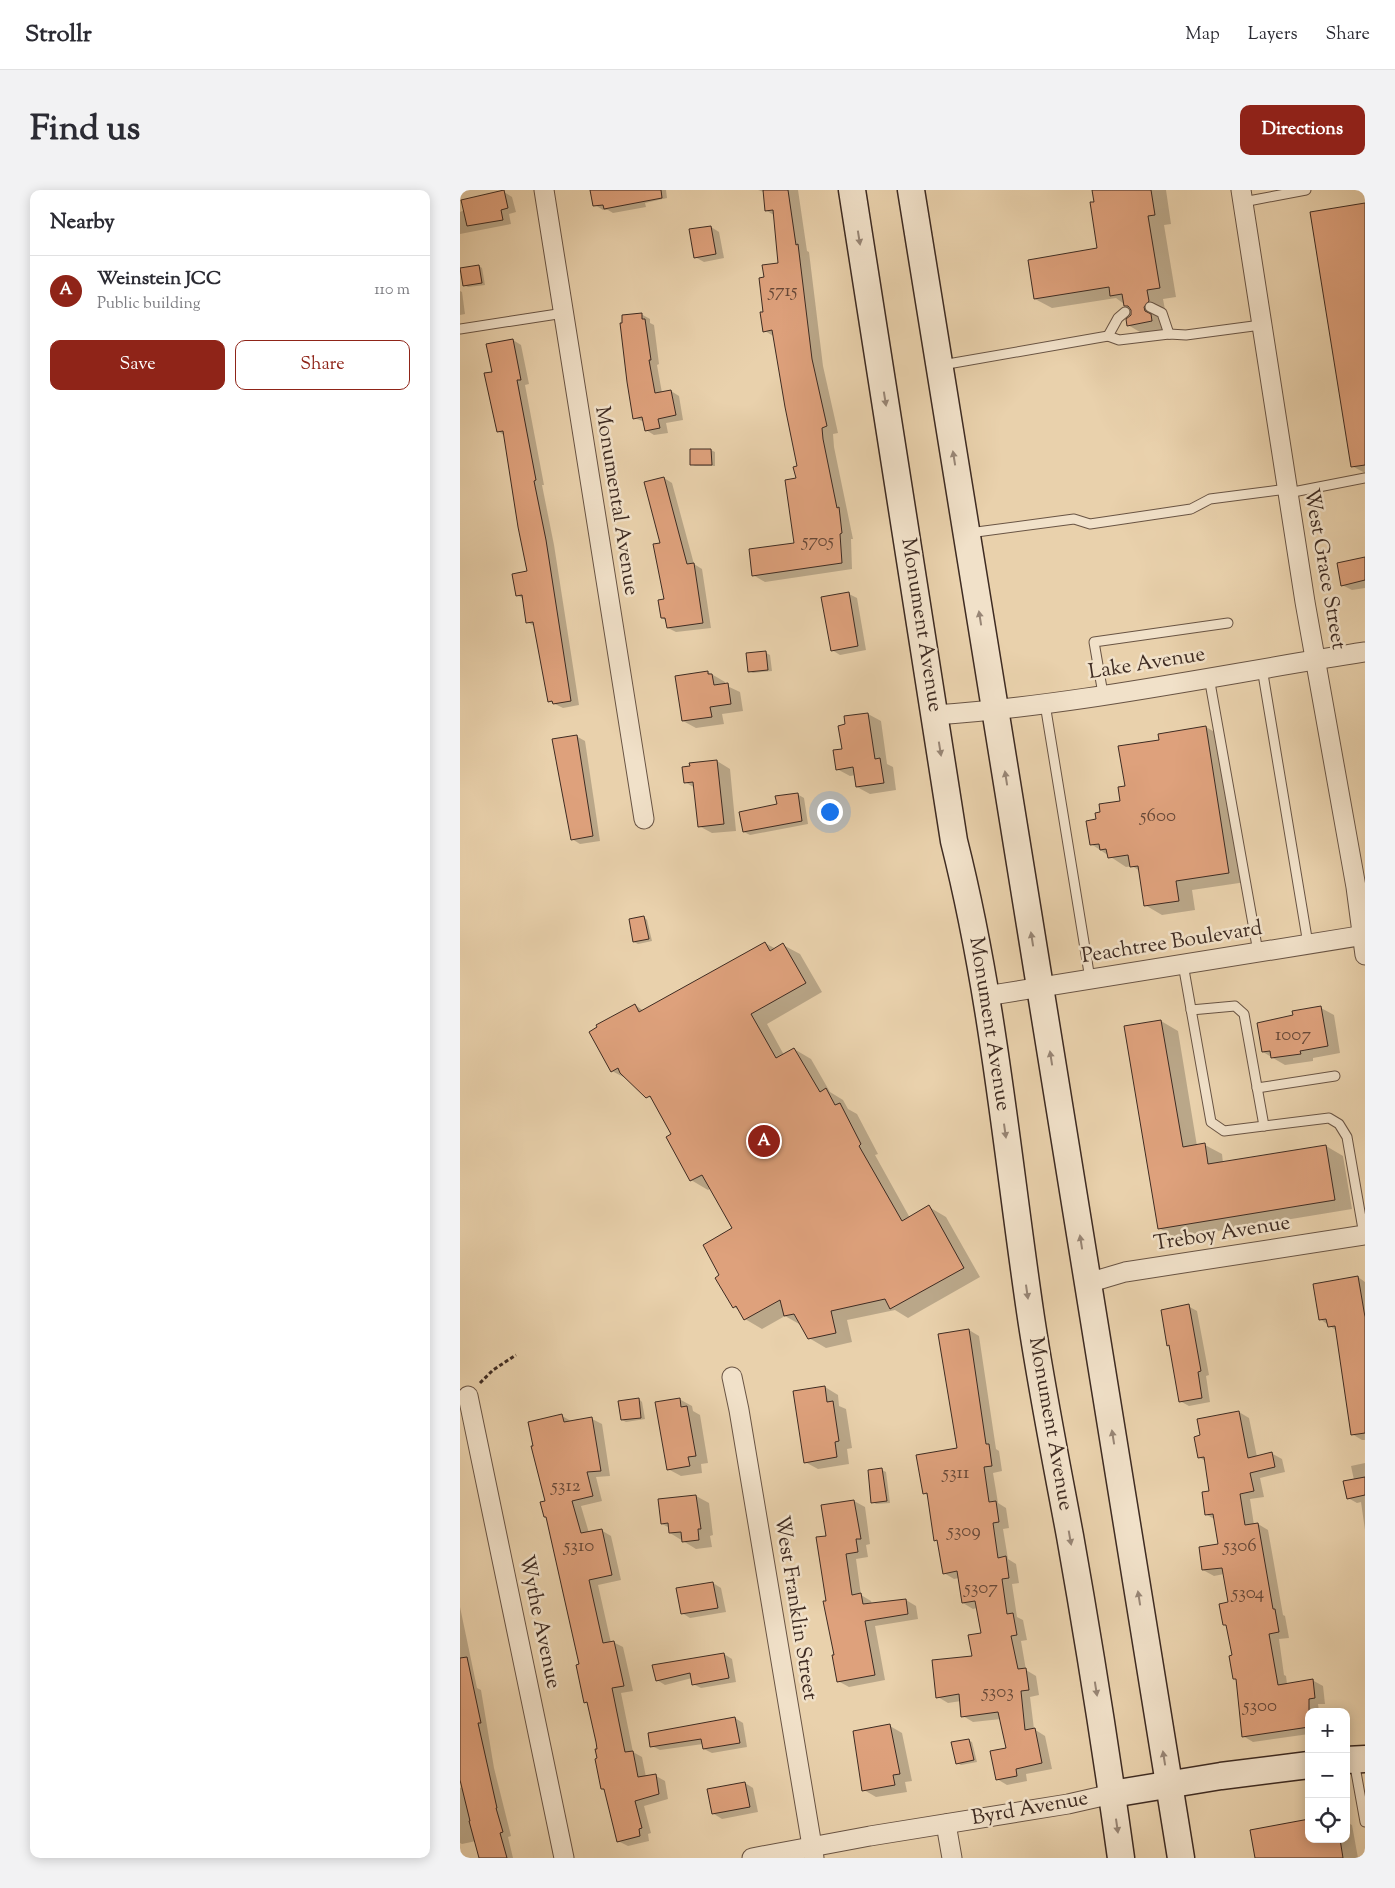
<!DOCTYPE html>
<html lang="en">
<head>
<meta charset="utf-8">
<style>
  body { margin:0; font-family:"Sorts Mill Goudy",serif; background:#f2f2f3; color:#2b2b33 }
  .controls { position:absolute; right:15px; bottom:15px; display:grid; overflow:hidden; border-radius:10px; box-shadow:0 2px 12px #0003 }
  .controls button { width:45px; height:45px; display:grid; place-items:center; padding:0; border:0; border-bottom:1px solid #e1e1e2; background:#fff; color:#2b2b33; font:25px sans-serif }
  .you { position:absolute; left:369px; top:621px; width:18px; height:18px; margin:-12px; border:4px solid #fff; border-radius:50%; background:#1a73e8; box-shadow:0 0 0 8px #1a73e833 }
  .badge { display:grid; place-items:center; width:32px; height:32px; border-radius:50%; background:#8f2418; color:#fff; font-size:16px; font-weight:700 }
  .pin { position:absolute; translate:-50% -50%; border:2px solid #fff; box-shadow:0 1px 5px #0006 }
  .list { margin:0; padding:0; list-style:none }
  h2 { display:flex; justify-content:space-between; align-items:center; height:65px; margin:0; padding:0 20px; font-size:21px }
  h2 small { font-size:16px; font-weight:400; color:#7c7c81 }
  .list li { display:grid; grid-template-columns:32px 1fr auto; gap:15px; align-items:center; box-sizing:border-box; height:70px; padding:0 20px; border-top:1px solid #e1e1e2 }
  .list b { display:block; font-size:19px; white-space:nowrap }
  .list p { margin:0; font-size:16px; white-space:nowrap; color:#7c7c81 }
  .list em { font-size:16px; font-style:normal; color:#7c7c81 }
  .actions { display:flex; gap:10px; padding:15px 20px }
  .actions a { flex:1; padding:11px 0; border:1px solid #8f2418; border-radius:10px; text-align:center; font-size:18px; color:#8f2418 }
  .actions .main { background:#8f2418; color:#fff }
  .icon { flex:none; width:28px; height:28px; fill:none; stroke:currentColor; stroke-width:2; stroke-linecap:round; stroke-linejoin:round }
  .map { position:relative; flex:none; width:905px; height:1668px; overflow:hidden; border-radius:10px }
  header { display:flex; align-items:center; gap:30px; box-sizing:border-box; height:70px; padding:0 25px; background:#fff; border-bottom:1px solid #e1e1e2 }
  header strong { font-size:24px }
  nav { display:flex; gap:28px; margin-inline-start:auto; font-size:18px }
  .intro { display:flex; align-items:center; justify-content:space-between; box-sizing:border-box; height:120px; padding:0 30px }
  h1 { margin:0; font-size:35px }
  .button { padding:12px 22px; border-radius:10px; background:#8f2418; color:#fff; font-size:18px; font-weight:700 }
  main { display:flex; gap:30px; padding:0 30px }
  aside { flex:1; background:#fff; border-radius:10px; box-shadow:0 2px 12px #0003 }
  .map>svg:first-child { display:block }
</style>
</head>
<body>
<header>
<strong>Strollr</strong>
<nav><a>Map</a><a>Layers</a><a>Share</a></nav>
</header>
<div class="intro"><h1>Find us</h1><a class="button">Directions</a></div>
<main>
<aside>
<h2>Nearby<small></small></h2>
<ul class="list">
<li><span class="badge">A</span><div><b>Weinstein JCC</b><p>Public building</p></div><em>110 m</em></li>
</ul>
<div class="actions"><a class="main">Save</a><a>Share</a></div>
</aside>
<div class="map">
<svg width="905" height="1668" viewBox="0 0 905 1668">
  <rect width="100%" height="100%" fill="#e9d1ac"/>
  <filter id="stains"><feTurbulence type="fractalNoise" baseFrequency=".004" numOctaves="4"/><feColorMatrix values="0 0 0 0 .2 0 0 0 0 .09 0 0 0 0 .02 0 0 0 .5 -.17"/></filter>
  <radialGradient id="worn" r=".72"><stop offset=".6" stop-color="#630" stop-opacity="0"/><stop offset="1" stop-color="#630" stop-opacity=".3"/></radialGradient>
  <g fill="#0003">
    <path d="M131,0H206L207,8L185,13L186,17L153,23L148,20H143L135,15Z"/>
    <path d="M298,0H338L347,61L349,62L363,176L378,243L373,244L374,257L393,349H391L392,379L305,392L293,385L336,354L339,277L315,147L305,141V88L319,74L314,25L307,21L304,2Z"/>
    <path d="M634,0H706L711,34L704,35L716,107L703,109L709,141L685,145L668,135L672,125L671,119L656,108L592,118L575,109L639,59Z"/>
    <path d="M44,2L52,7L56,22L49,24L51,34L0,44V22Z"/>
    <path d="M905,15V283L892,276Z"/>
    <path d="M251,37L259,42L264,68L244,72L235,67Z"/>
    <path d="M19,76L22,78L25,95L8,97L4,95Z"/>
    <path d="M0,101L2,102L5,124L0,125Z"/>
    <path d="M181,124L190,129V133L194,135L199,174L197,175L202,203L211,201L219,206L223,230L206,233L208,243L194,245L186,240L185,232L174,228L164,134Z"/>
    <path d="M53,150L61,155L69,194L65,195L84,295H82L94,355L119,515L103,518L89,511L76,437L67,432L64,409L57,405L69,382L45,246L38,241L33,183Z"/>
    <path d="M251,260L255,262V276H235L231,274Z"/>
    <path d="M204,288L212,293L234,374L242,379L251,438L216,442L208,438L207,431L202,428L206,410L202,354Z"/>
    <path d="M905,368V398L892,400L882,395Z"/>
    <path d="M389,404L397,408L406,460L380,465L372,460Z"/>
    <path d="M306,463L310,465L312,481L293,483L289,481Z"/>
    <path d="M248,482L265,492V495L280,502L283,521L262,524L264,534L236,538L223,531Z"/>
    <path d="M408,524L421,531L427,574L433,577L436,600L410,604L397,597L396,585L390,586L377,579Z"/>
    <path d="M746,537L763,547L786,692L732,700L735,720L702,725L685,715L680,681L672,676L666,677L631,654L637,630L661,612L666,597L700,551Z"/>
    <path d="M116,546L125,551L140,651L120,654L112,649Z"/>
    <path d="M257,571L270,579L276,641L252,643L239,636L235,598L225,592L231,577Z"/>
    <path d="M337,604L344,608L348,634L290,645L284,642L318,615Z"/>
    <path d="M184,727L187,730L192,751L178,754L174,752Z"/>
    <path d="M305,753L316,759L323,755L340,764L362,802L307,834L324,865L334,859L351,869L370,902L383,910L388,919L397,924L418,964L415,965L450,1028L469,1017L486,1027L520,1087L448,1128L435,1120L387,1130L392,1152L366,1158L349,1148L341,1135L325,1126L302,1139L285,1129L280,1121L274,1117L261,1085L274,1038L251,998L248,1000L231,990L213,945L194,911L169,890L152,881L175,815L184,821Z"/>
    <path d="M861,818L874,825L880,863L853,868V871L825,875L803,862Z"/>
    <path d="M701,831L718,841L737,956L745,955L762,964L763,973L866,956L883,966L892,1019L716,1048L699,1038Z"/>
    <path d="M898,1087L905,1092V1250H902L892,1244L877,1141L860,1129Z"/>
    <path d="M728,1116L737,1121L749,1185L746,1186L750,1212L729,1216L720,1211L711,1156L709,1155Z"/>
    <path d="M509,1140L519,1146L536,1259L539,1261L542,1281L533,1283L538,1313L546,1318L549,1338L543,1339L548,1369L556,1374L559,1393L552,1394L557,1427L563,1430L567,1450L561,1451L566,1480L576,1486L579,1505L570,1507L574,1539L585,1546L592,1579L566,1584L567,1591L547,1595L537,1589L547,1559L541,1529L513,1532L503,1526L501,1511L488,1513L478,1507L514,1467L523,1444L517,1418L513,1419L503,1413L499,1388L494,1389L484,1383L478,1351L476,1350L469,1306L464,1303L499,1259Z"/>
    <path d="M365,1197L378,1205L379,1216L386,1219L392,1258L387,1259L389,1274L358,1279L345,1272Z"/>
    <path d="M179,1209L182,1212L185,1229L166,1232L162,1230Z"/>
    <path d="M219,1209L232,1216L233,1221L240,1225L248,1273L241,1274L242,1283L221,1286L208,1279Z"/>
    <path d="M779,1222L789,1228L797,1267L811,1263L822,1269L825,1282L800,1288L804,1307L790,1309L794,1335L798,1334L808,1340L823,1425L825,1426L829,1448L819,1449L824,1485L826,1486L827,1494L852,1490L863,1496L865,1514H858L859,1522H849V1544L793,1552L783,1546L777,1490L775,1488L774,1467L768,1437L764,1434L769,1413L764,1384L754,1386L743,1380L760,1355L756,1330L747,1325L751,1302L745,1271L739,1267L742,1246Z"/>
    <path d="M102,1226L111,1231L132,1229L142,1234L150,1286L136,1287L142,1311L121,1316L129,1343L141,1340L151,1346L161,1390L138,1395L151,1453L153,1452L163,1457L173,1501L161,1503L173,1562L182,1567L186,1587L196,1586L205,1591L208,1609L184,1616L191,1643L188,1644L189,1651L168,1656L158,1651L145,1601L142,1599L138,1560L128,1514L125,1512L121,1475L86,1311Z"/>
    <path d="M905,1273V1340L901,1312L897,1313L888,1308L894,1290L891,1276Z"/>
    <path d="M422,1280L426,1282L430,1313L416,1314L413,1312Z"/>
    <path d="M236,1306L249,1313L253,1345L250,1346L252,1357L236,1359L210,1343V1338L202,1334Z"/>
    <path d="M394,1311L405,1317L410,1354L406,1355L408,1367L396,1369L401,1405L411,1411L412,1414L446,1410L456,1416L458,1429L415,1436L425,1490L389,1497L378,1491L368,1412L367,1347Z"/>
    <path d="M253,1393L261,1398L266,1422L230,1428L222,1423Z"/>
    <path d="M0,1417L17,1498L21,1500L34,1578L51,1646L48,1647L53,1668H20L16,1651L2,1654L0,1653V1598L3,1597L0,1585Z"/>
    <path d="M264,1464L272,1469L276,1492L241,1498L233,1494L232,1488L205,1495L197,1490Z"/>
    <path d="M275,1528L283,1533L287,1557L252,1563L244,1559L243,1554L200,1560L192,1556Z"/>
    <path d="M430,1536L442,1543L452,1591L445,1592L447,1602L416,1607L404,1600Z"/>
    <path d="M508,1550L512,1552L517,1572L501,1575L497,1573Z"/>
    <path d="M285,1593L293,1598L298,1622L262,1629L254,1624Z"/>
    <path d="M886,1632L892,1635L898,1668H796L849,1649H886Z"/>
  </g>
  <g fill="#dea17c" stroke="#3e2b22">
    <path d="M44,0L48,18L41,20L43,30L7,36L1,10Z"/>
    <path d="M130,0H201L202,8L144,19L143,15L133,16Z"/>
    <path d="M303,0H328L336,55L338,54L352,169L367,236L362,238L363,249L377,318L379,317L382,343L380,344L382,373L292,386L289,359L334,353L325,290L336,288L333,277L337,276L325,217L312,140L303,142L300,122H303L299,88L304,87L302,75L318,73L313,20L305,21Z"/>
    <path d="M632,0H691L695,25L688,26L700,98L687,100L689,111L684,117L685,121L691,124L692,131L667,136L666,129L671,125V120L668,116H664L662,104L650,106L649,97L574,109L568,70L637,58L630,12H634Z"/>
    <path d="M905,13V275L891,277L850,22Z"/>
    <path d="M251,36L256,64L234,68L229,39Z"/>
    <path d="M19,75L22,93L3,96L0,78Z"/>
    <path d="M182,123V129H185L191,170H189L195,203L211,200L216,225L198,229L200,238L185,241L182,227L173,229L167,192L160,133H162V125Z"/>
    <path d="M53,149L61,190H57L76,290L74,291L86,350L111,511L93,514L92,511L88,512L73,432L66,433L62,405L56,406L52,384L67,381L58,337L43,241L37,242L24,183L32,182L26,154Z"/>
    <path d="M230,259H251L252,275H230Z"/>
    <path d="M204,287L227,374L234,373L243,433L207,438L205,428H201L198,410L204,409L193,354L200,353L184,292Z"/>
    <path d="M905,367V390L881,396L877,373Z"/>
    <path d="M389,402L398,456L371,461L361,407Z"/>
    <path d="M306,461L308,480L288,482L286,463Z"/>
    <path d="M248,481V484H252L254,495L268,493L271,514L250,517L252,527L222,531L215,486Z"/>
    <path d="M408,523L415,569L420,568L424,593L396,597L393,577L376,580L373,560L382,559L378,536L385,534L384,526Z"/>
    <path d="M746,536L769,683L716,691L719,711L684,716L678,676L670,677L668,665L648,668L646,659L640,660L639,654L630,655L626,631L636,629L635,623L640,622L639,614L660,611L658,597L665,596L658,556L699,550L698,544Z"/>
    <path d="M117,545L133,646L111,650L92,549Z"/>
    <path d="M257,570L264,634L238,637L233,592L224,593L222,577L230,576L229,573Z"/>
    <path d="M338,603L342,631L283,642L279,622L317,614L315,606Z"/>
    <path d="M184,726L189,749L173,752L169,729Z"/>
    <path d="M305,752L310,761L323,753L346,793L291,824L316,868L334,858L360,902L366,898L375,915L380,913L401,954L399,956L442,1031L469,1015L504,1078L430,1119L425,1109L371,1121L376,1143L348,1149L334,1124L324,1126L320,1110L284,1130L276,1116L273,1118L255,1088L259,1085L243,1055L272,1038L242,985L230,991L206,947L211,944L190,906L186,908L160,883L158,878L151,882L129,842L137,837L136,835L175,814L179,822Z"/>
    <path d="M861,816L868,856L840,861L841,864L811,868L810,861L802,862L797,833L833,825L832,821Z"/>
    <path d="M701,830L723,957L745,953L748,974L866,955L875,1010L698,1039L664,836Z"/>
    <path d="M898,1086L905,1127V1243L891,1245L875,1136L868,1137L866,1129L859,1130L853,1094Z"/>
    <path d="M729,1114L741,1181L738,1182L742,1208L719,1212L709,1155L707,1156L701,1120Z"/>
    <path d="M509,1139L526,1254H529L532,1276L524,1277L529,1312L536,1311L539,1332L533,1333L538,1368L546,1366L549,1388L542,1389L547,1424L553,1423L557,1445L551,1446L558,1479L566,1478L569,1500L561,1501L565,1540L575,1538L582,1573L556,1579L557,1586L536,1590L530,1561L546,1558L538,1522L501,1527L499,1504L476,1508L472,1470L512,1466L508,1445L521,1443L515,1411L502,1413L497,1381L483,1384L477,1350L474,1351L467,1303L463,1304L456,1265L497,1258L478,1144Z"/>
    <path d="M365,1196L367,1212L373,1211L379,1251L375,1252L377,1267L344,1273L333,1201Z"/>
    <path d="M179,1208L181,1228L161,1230L158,1211Z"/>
    <path d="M220,1208L221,1217L227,1216L236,1266L228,1267L230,1276L207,1280L195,1212Z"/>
    <path d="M779,1221L788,1268L812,1262L815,1277L790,1283L794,1301L780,1304L785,1335L798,1333L813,1419H815L819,1442L809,1444L818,1495L853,1489L855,1508L849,1509V1537L782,1547L776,1489H773L769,1466L772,1465L766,1435H763L759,1414L768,1412L762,1378L742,1380L739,1357L758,1354L753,1324L745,1325L742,1302L749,1301L744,1267L738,1268L734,1247L740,1245L737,1229Z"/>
    <path d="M102,1224L104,1232L132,1227L141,1281L127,1282L133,1306L112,1311L121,1343L142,1339L152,1385L129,1390L143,1453L154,1451L164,1496L152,1498L165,1562L173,1561L178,1587L196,1584L199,1604L175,1611L182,1638L179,1639L180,1646L157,1652L144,1599H141L135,1569L137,1568L135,1559H137L136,1552L127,1512L124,1513L116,1475L119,1474L86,1327H84L80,1312L85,1311L71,1256H73L68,1232Z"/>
    <path d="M422,1278L427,1311L411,1313L408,1280Z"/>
    <path d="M905,1287V1305L887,1309L883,1291Z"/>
    <path d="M236,1305L241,1339H238L239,1350L222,1352L221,1342L209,1343L208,1333L201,1334L198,1309Z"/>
    <path d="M394,1310L401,1349H396L398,1362L386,1364L392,1405L401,1403L403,1414L446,1409L448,1424L405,1431L415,1485L377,1492L372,1465H374L363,1411H366L356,1347L366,1346L361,1315Z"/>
    <path d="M253,1392L258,1418L221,1424L216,1398Z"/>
    <path d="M264,1463L269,1488L232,1495L230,1483L196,1491L192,1475Z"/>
    <path d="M7,1467L21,1533H18L37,1618H36L43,1642L40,1643L47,1668H19L9,1631H10L0,1590V1468Z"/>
    <path d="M275,1527L280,1553L243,1559L241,1549L190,1557L188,1543Z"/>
    <path d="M430,1534L440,1584L433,1585L435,1595L402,1601L393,1541Z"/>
    <path d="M509,1549L514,1570L496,1574L491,1552Z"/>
    <path d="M285,1592L290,1617L252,1624L247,1599Z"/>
    <path d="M849,1629V1649H880L883,1668H795L790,1640Z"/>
  </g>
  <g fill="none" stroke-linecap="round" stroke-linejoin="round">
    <defs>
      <g id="lane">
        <path d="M783,12L846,0"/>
        <path d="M690,117L702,123L709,144"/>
        <path d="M0,139L104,123"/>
        <path d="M648,146L658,128L665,122"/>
        <path d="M482,175L648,146L659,150L709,144L726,145L801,135"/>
        <path d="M828,303L905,288"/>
        <path d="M509,343L614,329L630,334L731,319L750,309L827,299"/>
        <path d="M802,478L848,754"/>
        <path d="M749,487L798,762"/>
        <path d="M643,504L634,452L768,433"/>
        <path d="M585,514L630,789"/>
        <path d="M723,774L751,932L764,941L869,928L879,934L887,947L904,1045"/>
        <path d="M731,820L775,816L784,824L804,936"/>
        <path d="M797,898L875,886"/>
        <path d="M894,1571L905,1632"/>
      </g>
      <g id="street">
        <path d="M84,0L184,629"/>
        <path d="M781,0L845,412L896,697L905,765"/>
        <path d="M475,525C619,515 762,484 905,462"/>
        <path d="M526,806L905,745"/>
        <path d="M628,1093L665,1082L905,1045"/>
        <path d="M272,1187L279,1220L354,1668"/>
        <path d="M8,1206L104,1668"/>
        <path d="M486,1634L492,1668"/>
        <path d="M292,1668L410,1646L608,1614L652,1604"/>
      </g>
      <g id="secondary">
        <path d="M392,0L494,651C533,805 547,964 570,1121C581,1196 596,1271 610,1346C629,1453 646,1560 661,1668"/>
        <path d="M451,0L721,1668"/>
        <path d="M886,1570L905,1569"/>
        <path d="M652,1604L761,1586L849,1575"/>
      </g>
    </defs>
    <use href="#lane" stroke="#695444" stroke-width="11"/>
    <use href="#street" stroke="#695444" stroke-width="21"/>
    <use href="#secondary" stroke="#3e2b22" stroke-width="29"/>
    <path stroke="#3e2b22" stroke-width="3" stroke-dasharray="4 2.5" stroke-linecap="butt" d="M20,1193L33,1180L56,1165"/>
    <use href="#lane" stroke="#f1e1c9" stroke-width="9"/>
    <use href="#street" stroke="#f1e1c9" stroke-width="19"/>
    <use href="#secondary" stroke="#f1e1c9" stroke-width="26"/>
  </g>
  <defs><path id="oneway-solid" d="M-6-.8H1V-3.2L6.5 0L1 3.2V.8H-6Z" transform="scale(1.25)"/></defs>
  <g fill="#988676">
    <use href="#oneway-solid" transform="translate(399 48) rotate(81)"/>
    <use href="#oneway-solid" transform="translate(425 209) rotate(81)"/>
    <use href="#oneway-solid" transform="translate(494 268) rotate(-99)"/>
    <use href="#oneway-solid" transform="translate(520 428) rotate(-99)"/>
    <use href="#oneway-solid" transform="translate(480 559) rotate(81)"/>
    <use href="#oneway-solid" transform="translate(546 588) rotate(-99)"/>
    <use href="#oneway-solid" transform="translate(572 749) rotate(-99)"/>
    <use href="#oneway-solid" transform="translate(591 868) rotate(-99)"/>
    <use href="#oneway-solid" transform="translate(545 941) rotate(82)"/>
    <use href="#oneway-solid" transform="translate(621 1052) rotate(-99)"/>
    <use href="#oneway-solid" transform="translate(567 1102) rotate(82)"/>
    <use href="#oneway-solid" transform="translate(653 1247) rotate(-99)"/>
    <use href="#oneway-solid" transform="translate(610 1348) rotate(80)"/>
    <use href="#oneway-solid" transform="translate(679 1408) rotate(-99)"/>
    <use href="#oneway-solid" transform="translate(636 1499) rotate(81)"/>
    <use href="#oneway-solid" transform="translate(704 1568) rotate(-99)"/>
    <use href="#oneway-solid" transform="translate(657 1636) rotate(82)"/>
  </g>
  <g text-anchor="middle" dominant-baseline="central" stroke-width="5" stroke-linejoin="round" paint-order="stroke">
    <g font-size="19" fill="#664838">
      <text x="323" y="101">5715</text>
      <text x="358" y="351">5705</text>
      <text x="698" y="626">5600</text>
      <text x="833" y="845">1007</text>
      <text x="496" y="1283">5311</text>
      <text x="106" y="1296">5312</text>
      <text x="504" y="1341">5309</text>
      <text x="119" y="1356">5310</text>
      <text x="780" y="1356">5306</text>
      <text x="521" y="1398">5307</text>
      <text x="788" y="1403">5304</text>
      <text x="538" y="1502">5303</text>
      <text x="800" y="1516">5300</text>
    </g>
    <g font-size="21" fill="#3e2b22" stroke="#f1e1c9">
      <text transform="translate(156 311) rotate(81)">Monumental Avenue</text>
      <text transform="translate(864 379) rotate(80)">West Grace Street</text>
      <text transform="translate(461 435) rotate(81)">Monument Avenue</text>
      <text transform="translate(687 474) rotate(-9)">Lake Avenue</text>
      <text transform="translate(712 753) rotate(-9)">Peachtree Boulevard</text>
      <text transform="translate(529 834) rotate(81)">Monument Avenue</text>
      <text transform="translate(762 1044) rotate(-9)">Treboy Avenue</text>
      <text transform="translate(590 1234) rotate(80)">Monument Avenue</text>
      <text transform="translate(335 1418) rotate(81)">West Franklin Street</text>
      <text transform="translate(79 1432) rotate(78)">Wythe Avenue</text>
      <text transform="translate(570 1619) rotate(-10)">Byrd Avenue</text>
    </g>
  </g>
  <rect width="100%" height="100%" filter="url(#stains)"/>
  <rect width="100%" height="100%" fill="url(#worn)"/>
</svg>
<div class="controls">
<button>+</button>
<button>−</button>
<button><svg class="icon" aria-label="locate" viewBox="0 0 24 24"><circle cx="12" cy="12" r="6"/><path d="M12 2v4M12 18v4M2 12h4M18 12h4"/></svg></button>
</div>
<div class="you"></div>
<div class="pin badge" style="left:304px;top:951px">A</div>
</div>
</main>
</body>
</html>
